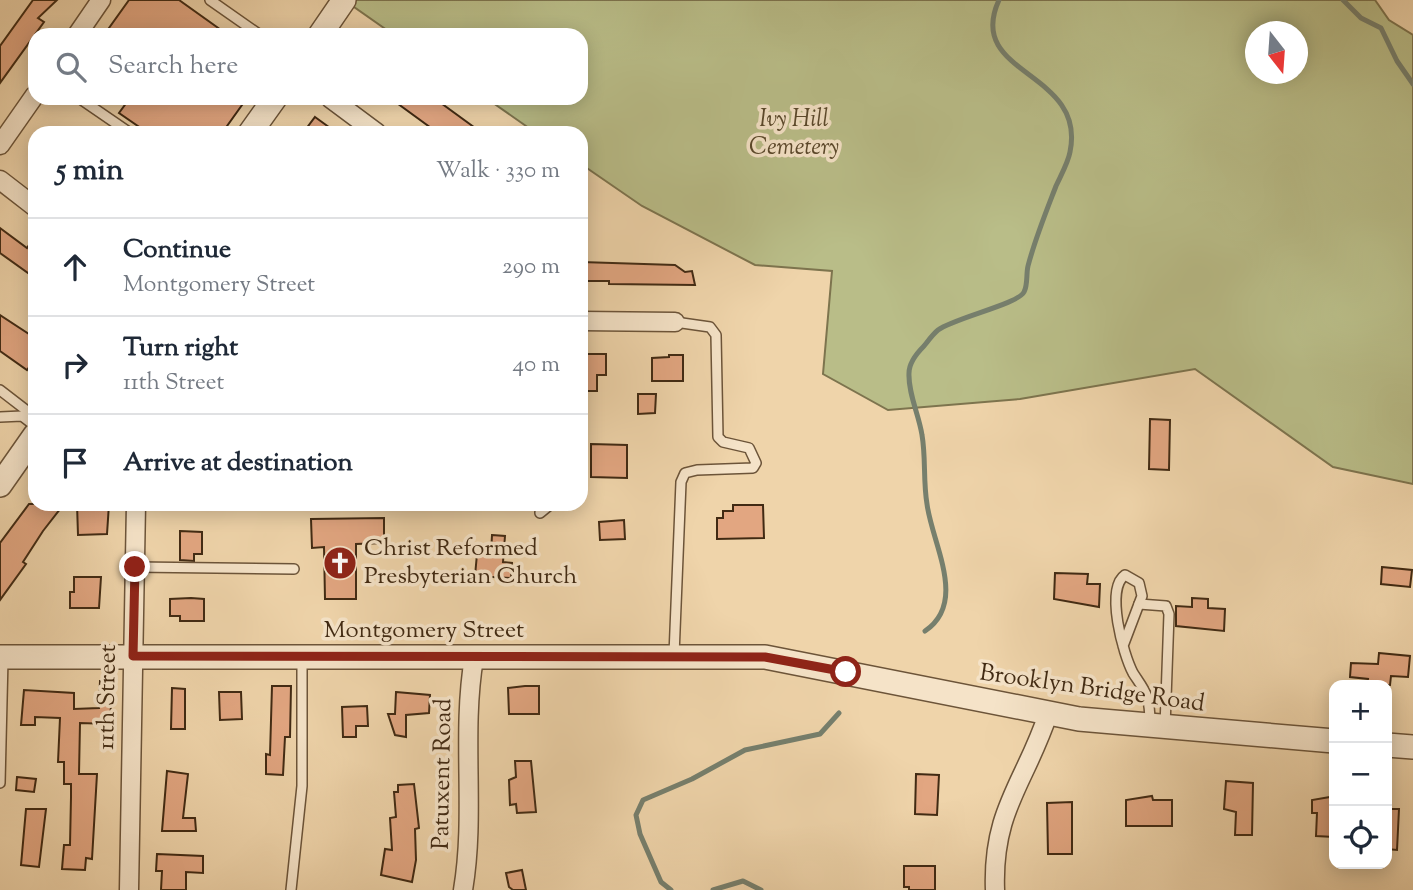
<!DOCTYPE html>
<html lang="en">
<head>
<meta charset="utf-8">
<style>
  body { margin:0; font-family:"Sorts Mill Goudy",serif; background:#f2f2f3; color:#1f2937 }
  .controls { position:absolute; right:21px; bottom:21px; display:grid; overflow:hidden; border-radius:14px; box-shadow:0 4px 18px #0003 }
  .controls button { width:63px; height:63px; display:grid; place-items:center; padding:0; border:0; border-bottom:2px solid #e0e1e3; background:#fff; color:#1f2937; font:35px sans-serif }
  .compass { position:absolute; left:1245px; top:21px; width:63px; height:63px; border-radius:50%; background:#fff; box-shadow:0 4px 18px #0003; rotate:163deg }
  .stop { position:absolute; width:21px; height:21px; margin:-16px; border:5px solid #8f2418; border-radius:50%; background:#fff }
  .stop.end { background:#8f2418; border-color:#fff; box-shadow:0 2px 7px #0008 }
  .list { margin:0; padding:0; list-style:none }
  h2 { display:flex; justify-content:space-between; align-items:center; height:91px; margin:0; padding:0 28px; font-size:30px }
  h2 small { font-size:23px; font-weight:400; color:#747a83 }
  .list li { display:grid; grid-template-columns:46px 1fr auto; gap:21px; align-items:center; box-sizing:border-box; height:98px; padding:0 28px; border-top:2px solid #e0e1e3 }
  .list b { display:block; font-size:26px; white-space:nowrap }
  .list p { margin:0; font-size:23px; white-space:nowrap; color:#747a83 }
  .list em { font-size:23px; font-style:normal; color:#747a83 }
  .icon { flex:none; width:38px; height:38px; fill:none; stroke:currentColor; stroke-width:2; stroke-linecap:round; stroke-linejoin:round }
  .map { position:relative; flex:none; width:1413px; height:890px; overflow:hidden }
  .search { position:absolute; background:#fff; box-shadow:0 4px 18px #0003; left:28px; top:28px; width:560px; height:77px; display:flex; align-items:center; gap:18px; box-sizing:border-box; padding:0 24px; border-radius:21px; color:#747a83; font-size:26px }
  .panel { position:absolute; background:#fff; box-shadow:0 4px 18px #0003; left:28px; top:126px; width:560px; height:385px; border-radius:21px }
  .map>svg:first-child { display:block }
</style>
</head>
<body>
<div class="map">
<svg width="1413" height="890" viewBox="0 0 1413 890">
  <rect width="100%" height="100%" fill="#efd4aa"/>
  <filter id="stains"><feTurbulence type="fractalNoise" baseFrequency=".00286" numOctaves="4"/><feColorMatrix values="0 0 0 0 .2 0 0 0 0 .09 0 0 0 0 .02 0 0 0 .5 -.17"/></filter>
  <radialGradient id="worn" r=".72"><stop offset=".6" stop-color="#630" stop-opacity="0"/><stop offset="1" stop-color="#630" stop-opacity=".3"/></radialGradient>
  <path fill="#b9bd88" stroke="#7d744e" stroke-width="2" fill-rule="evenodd" d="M344,0H1375L1389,20L1413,35V484L1333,467L1195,369L1020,399L888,410L823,374L832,271L755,265L642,206L581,164V133H536L486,98H581V35H394ZM1256,32H1298V74H1256Z"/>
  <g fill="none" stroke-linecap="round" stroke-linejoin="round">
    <g stroke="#767f6d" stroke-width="5">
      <path d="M1343,0L1361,18L1381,28L1397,61L1413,84"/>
      <path d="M925,631C968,602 932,544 927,504C923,481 926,458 922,435C919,415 908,393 909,373C909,363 917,353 924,346C928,341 933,334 938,330C954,318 1018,304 1024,292C1028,285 1026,274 1028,266C1035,239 1046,212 1056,186C1061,175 1068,163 1070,152C1087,70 964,76 999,0"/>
      <path d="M671,890L661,882L640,834L636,815L643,800L692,779L745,750L820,734L839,713"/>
      <path d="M713,890L743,881L761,890"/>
    </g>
  </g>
  <g fill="#e2a681" stroke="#412a13" stroke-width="2">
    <path d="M33,0H57L38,18L44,22L0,83V46Z"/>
    <path d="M129,0H179L228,35H104Z"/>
    <path d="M130,98H247L222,133H148L119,113Z"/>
    <path d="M390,98H434L482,133H438Z"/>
    <path d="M315,117L337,133H303Z"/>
    <path d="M0,228L27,248L35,236V278L0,253Z"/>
    <path d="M581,262L675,265L685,272L692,271L695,285L609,284V281H581Z"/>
    <path d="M0,315L35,338V359L27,370L0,351Z"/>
    <path d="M581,354H606V375H597V391H581Z"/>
    <path d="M669,355H683V381H652V358L669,357Z"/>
    <path d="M638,394H656L655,413L638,414Z"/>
    <path d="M1150,419L1170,420L1169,470L1149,469Z"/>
    <path d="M591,444L627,445V478L591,477Z"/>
    <path d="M29,504H64L43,531L23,562L26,564L0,600V543Z"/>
    <path d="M77,504H109L107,534L78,535Z"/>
    <path d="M733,505H763L764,538L717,539V518H723V511H733Z"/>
    <path d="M384,518V543L356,544V599H325L324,547L312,548L311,519Z"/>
    <path d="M624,520L625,539L600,540L599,522Z"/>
    <path d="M180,531L202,532V554H194V561L180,560Z"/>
    <path d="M492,535L505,536L503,562L512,563L511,578L475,576L477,554L491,555Z"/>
    <path d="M1382,567L1412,570L1410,587L1381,584Z"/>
    <path d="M1055,573L1088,574L1087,584H1100L1099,607L1054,599Z"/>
    <path d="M74,577H101L99,608H70V592H74Z"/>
    <path d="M191,598L204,599V621H180V616H170V599Z"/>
    <path d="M1192,598L1208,599V608L1225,609L1224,631L1176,626V606L1192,607Z"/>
    <path d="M1379,653L1410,656L1408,677L1391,676L1390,685H1367L1368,679L1350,677L1351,663L1378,664Z"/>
    <path d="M100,681L112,682L110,724L80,723L79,774H97L92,859L86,858L85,870L62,869L64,845H70L71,797V784H64V762H58L60,718L35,717V725H21L24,690L74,693V709L99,708Z"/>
    <path d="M272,686H291L290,737H285L283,775L266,774V754L270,755Z"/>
    <path d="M525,686H539V714H509L508,688Z"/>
    <path d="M172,688L185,689V729H171Z"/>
    <path d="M219,692H241L242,719L220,720Z"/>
    <path d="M396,692L430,695L429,713L406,715V737L395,735L388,714H395Z"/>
    <path d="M367,706L368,726H356V737H343L342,707Z"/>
    <path d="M515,761H531L536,812L517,813L516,804L510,805L509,780L516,777Z"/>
    <path d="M167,771L188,774L183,818H195L196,831H162Z"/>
    <path d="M916,774L939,775L937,815L915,814Z"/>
    <path d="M17,777L36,779L34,792L16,790Z"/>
    <path d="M1226,781L1253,783L1252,835H1235L1236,812L1224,809Z"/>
    <path d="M414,784L419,828L415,829L416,860L412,882L381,875L385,849L392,850L390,818L396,817L394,792H398V785Z"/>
    <path d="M1152,796L1153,800H1172V826H1126V800Z"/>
    <path d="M1330,797V801H1334V837L1316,836L1317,813H1312V800Z"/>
    <path d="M1072,802V854H1048L1047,803Z"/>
    <path d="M26,809H46L39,867L21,865Z"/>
    <path d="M1387,809H1399L1397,850L1387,849Z"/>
    <path d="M157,854L203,856V873L186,872V890H161L162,871H156Z"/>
    <path d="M904,866H935V890H909V887H904Z"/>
    <path d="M522,870L526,890H513L509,887L506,873Z"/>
  </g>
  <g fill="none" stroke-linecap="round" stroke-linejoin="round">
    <defs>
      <g id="service">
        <path d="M210,0L260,35"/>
        <path d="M79,98L130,133"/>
        <path d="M0,390L35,417"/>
        <path d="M0,417L22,416L35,426"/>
        <path d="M541,504L540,513L551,504"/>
        <path d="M135,567L294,569"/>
        <path d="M1139,604L1166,606L1169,614L1165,727"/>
        <path d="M1123,646L1142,596L1139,583L1125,575C1105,589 1123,654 1133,673C1138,681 1144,688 1147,697C1150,706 1150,714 1150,724"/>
        <path d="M674,655L681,482L685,473L697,470L753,468L756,463L749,448L723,442L718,437L716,335L710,327L675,322"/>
        <path d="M0,783L3,659"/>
        <path d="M291,890L302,786V659"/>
      </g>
      <g id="minor">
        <path d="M77,35L101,0"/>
        <path d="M330,98L377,133"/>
        <path d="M0,145L35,95"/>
        <path d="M0,180L35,207"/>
        <path d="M581,321L675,322"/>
        <path d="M129,890L136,504"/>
        <path d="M463,890C476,813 461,735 474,658"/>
        <path d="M995,890C992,810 1025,783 1048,714"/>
      </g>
      <g id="tertiary">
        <path d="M320,35L344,0"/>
        <path d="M250,133L275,98"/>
        <path d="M0,485L35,435"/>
        <path d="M0,657H765L1079,719L1334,741"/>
        <path d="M1387,745L1413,747"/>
      </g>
    </defs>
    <use href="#service" stroke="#6c5439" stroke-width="12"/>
    <use href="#minor" stroke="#6c5439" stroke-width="21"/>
    <use href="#tertiary" stroke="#6c5439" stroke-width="26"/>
    <use href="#service" stroke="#f5e3c8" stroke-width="9"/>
    <use href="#minor" stroke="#f5e3c8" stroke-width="18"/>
    <use href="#tertiary" stroke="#f5e3c8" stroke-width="23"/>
  </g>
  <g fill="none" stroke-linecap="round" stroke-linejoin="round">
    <path stroke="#8f2418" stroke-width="9" d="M135,567L133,656L765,657L846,672"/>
  </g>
  <defs>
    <symbol id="church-disc" viewBox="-11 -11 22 22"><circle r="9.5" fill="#8f2418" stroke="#f5e3c8"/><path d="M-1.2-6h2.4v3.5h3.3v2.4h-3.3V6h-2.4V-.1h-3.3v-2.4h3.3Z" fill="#fff"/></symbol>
  </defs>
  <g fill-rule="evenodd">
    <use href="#church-disc" x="321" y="544" width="38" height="38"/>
  </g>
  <g text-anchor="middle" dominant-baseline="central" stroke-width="7" stroke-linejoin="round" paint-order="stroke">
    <g font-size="24" font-style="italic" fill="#59472a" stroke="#f5e3c8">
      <text x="794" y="120">Ivy Hill<tspan x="794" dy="28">Cemetery</tspan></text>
    </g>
    <g font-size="24" fill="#412a13" stroke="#f5e3c8" text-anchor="start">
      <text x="364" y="549">Christ Reformed<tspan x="364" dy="28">Presbyterian Church</tspan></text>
    </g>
    <g font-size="24" fill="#412a13" stroke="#f5e3c8">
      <text x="424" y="631">Montgomery Street</text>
      <text transform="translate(1092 689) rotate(8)">Brooklyn Bridge Road</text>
      <text transform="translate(108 697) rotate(-89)">11th Street</text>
      <text transform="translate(443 774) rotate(-89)">Patuxent Road</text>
    </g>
  </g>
  <rect width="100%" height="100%" filter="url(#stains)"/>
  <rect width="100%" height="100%" fill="url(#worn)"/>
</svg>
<div class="controls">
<button>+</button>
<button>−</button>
<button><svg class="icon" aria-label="locate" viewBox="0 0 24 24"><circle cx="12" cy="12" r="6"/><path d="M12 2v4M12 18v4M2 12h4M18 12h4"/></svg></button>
</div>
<svg class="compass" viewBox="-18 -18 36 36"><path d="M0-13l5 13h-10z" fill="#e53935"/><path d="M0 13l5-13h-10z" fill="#747a83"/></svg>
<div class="stop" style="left:846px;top:672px"></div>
<div class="stop end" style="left:135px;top:567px"></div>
<div class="search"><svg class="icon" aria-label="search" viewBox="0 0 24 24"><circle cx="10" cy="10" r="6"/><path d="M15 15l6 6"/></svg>Search here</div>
<section class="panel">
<h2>5 min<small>Walk · 330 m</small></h2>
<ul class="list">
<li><svg class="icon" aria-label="ahead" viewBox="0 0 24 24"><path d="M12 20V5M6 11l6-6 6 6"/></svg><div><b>Continue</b><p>Montgomery Street</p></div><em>290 m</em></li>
<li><svg class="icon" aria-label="right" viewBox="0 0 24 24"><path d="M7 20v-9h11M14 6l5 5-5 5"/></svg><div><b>Turn right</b><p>11th Street</p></div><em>40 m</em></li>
<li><svg class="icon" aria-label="arrive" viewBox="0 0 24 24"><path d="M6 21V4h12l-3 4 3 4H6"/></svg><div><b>Arrive at destination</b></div></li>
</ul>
</section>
</div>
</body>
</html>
